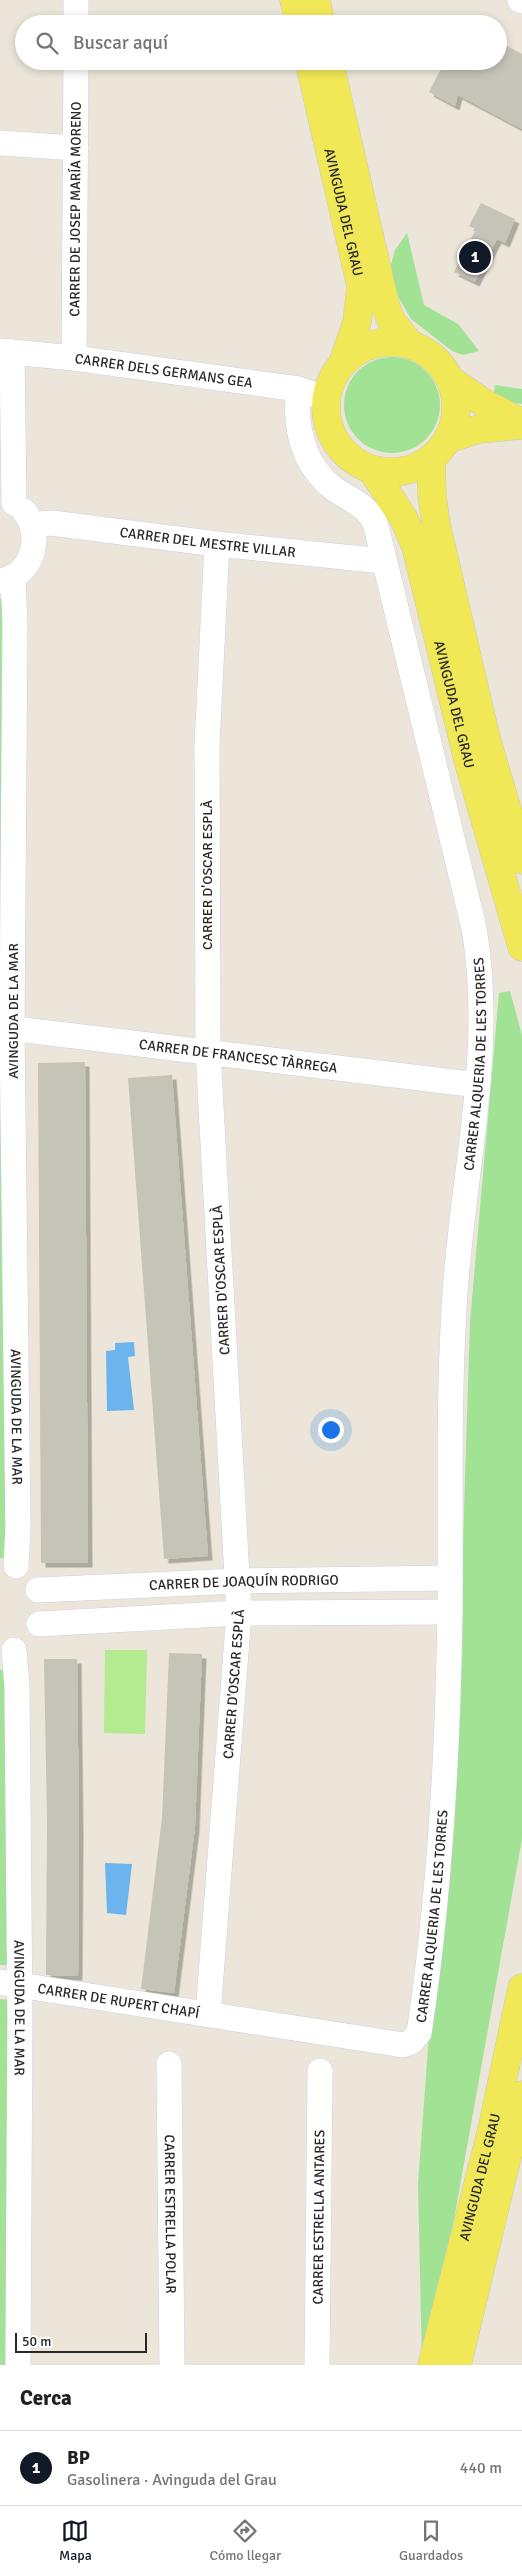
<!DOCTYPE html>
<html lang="es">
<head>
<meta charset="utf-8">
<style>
  body { margin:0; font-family:Signika,sans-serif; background:#f2f2f2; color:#202124 }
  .scale { position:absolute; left:15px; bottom:12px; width:132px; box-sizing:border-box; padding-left:5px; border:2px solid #282828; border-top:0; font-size:14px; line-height:18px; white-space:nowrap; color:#282828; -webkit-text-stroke:4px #fff; paint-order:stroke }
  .you { position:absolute; left:330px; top:1429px; width:18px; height:18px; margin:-12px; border:4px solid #fff; border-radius:50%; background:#1a73e8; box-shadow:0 0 0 8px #1a73e833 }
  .badge { display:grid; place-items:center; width:32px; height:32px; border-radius:50%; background:#111827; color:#fff; font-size:16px; font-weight:700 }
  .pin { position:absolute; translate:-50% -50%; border:2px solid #fff; box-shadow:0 1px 5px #0006 }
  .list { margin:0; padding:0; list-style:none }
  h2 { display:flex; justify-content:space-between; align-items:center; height:65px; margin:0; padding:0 20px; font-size:21px }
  h2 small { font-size:16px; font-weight:400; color:#757577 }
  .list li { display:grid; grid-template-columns:32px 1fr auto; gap:15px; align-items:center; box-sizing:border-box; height:75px; padding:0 20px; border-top:1px solid #e0e0e0 }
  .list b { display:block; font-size:19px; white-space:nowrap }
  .list p { margin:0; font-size:16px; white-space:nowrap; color:#757577 }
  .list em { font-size:16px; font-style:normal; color:#757577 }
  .icon { flex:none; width:28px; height:28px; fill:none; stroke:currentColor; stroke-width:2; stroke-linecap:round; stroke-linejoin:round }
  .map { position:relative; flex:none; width:522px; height:2365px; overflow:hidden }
  .search { position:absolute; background:#fff; box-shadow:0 2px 8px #0003; left:15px; right:15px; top:15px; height:55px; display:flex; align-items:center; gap:12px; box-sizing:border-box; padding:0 18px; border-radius:28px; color:#757577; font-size:19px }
  .sheet { height:140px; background:#fff }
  nav { display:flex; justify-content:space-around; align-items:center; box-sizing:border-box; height:70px; border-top:1px solid #e0e0e0; background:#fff; font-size:14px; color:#757577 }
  nav a { display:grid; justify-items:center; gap:2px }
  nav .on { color:#111827 }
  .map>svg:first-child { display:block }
</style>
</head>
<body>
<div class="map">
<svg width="522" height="2365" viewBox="0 0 522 2365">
  <defs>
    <filter id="shadow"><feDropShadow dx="4.5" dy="4.5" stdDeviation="0" flood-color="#0004"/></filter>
  </defs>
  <rect width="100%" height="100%" fill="#ebe6d9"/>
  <g fill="#a1e295">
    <path d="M407,233L424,305L458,324L479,351L463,355L452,351L411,319L396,293L390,268L395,250Z"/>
    <circle cx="392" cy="405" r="48"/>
    <path d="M495,385L522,389V404L508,402L494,394Z"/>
    <path d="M0,599H8L0,1016Z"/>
    <path d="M510,991L522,1035V1839L453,2225L422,2365L418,2183L461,1605L470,1322L499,993Z"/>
    <path d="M0,1047L7,1558H0Z"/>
    <path d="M0,1670H6L8,1965H0Z"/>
    <path d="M0,1999L9,2000L8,2365H0Z"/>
  </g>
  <path fill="#b4ea90" d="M105,1650H147L145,1734L104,1733Z"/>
  <g fill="#6bb4ee">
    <path d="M134,1342L135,1356L128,1357L134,1410L107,1411L106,1351L115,1350V1343Z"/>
    <path d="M105,1863L132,1864L126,1915L107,1913Z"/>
  </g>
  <g fill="#c6c3b9" filter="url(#shadow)">
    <path d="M498,41L522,54V129L458,95L455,106L429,92L445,61H498Z"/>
    <path d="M481,203L515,219L505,243L497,239L475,282L454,272L476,229L469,226Z"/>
    <path d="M85,1062L88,1563H41L38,1063Z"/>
    <path d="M172,1075L208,1556L164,1559L128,1078Z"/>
    <path d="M169,1653L202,1654L195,1827L174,1993L141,1989L162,1818Z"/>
    <path d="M44,1659H77L79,1832L78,1976L46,1975L47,1820Z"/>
  </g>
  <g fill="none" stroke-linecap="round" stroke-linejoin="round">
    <defs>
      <g id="minor">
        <path d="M76,0V24"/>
        <path d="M520,0L522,1"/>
        <path d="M0,143L76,148"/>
        <path id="s1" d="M0,351L74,358L298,389L326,399"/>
        <path d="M12,352L14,503"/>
        <path id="s2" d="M74,358L76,61"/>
        <path id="s3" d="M33,525L51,523L217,544L383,561"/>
        <path id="s4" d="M13,577L15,622L12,1029L18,1528L16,1566"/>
        <path d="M0,581C33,576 44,535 24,511"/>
        <path id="s5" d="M0,1027L478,1085"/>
        <path id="s6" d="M38,1590L238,1581L450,1578"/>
        <path d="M39,1624L239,1613L450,1612"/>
        <path id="s7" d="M14,1650L17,1686L20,2019L18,2365"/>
        <path id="s8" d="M0,1982L403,2045L411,2042L419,2033C440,1894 448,1752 450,1611C451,1511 448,1410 454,1310C460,1182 496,1056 474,928L376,526C369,505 349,500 333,488C302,464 295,426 298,389"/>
        <path id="s9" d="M208,2014L239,1613L208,1052L207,745L217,544"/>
        <path id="s10" d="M169,2064L172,2365"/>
        <path id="s11" d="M317,2365L320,2071"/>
      </g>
      <g id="major">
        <path d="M294,0L300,24"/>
        <path d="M316,0L321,24"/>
        <path id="s12" d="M309,61L361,286L357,322L343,363"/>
        <path d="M329,61L386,308L392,322L411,345"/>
        <circle cx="391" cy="407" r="65"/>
        <path d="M452,381L484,403L522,423"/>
        <path d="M448,439L479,429L522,425"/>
        <path d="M431,459L432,495L436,524L486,738L522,860"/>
        <path id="s13" d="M372,470L404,519L416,547L469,764L522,947"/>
        <path id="s14" d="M432,2365L492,2129L522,1988"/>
        <path d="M457,2365L522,2095"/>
      </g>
    </defs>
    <use href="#minor" stroke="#cfcfe1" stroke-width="26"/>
    <use href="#major" stroke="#c7c7c7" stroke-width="29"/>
    <use href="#minor" stroke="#fff" stroke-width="25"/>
    <use href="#major" stroke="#f1e858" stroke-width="28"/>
  </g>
  <g text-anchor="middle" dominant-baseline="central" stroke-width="4.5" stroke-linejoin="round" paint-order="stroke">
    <g font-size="14" fill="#282828" stroke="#fff">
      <text stroke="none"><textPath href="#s2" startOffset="149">CARRER DE JOSEP MARÍA MORENO</textPath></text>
      <text stroke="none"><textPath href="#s12" startOffset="155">AVINGUDA DEL GRAU</textPath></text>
      <text stroke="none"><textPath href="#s1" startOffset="165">CARRER DELS GERMANS GEA</textPath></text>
      <text stroke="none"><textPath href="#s3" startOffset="176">CARRER DEL MESTRE VILLAR</textPath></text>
      <text stroke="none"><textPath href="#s13" startOffset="251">AVINGUDA DEL GRAU</textPath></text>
      <text transform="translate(207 875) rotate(-90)">CARRER D'OSCAR ESPLÀ</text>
      <text transform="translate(13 1011) rotate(-90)">AVINGUDA DE LA MAR</text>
      <text stroke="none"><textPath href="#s5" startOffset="240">CARRER DE FRANCESC TÀRREGA</textPath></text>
      <text stroke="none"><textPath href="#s8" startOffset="1400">CARRER ALQUERIA DE LES TORRES</textPath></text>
      <text transform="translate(221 1280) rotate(-93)">CARRER D'OSCAR ESPLÀ</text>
      <text stroke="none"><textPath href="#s4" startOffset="840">AVINGUDA DE LA MAR</textPath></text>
      <text stroke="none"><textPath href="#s6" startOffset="206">CARRER DE JOAQUÍN RODRIGO</textPath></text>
      <text stroke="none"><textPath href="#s9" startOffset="331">CARRER D'OSCAR ESPLÀ</textPath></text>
      <text stroke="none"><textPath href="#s8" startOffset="546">CARRER ALQUERIA DE LES TORRES</textPath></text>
      <text stroke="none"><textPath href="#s8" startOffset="120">CARRER DE RUPERT CHAPÍ</textPath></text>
      <text stroke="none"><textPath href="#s7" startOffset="358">AVINGUDA DE LA MAR</textPath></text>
      <text stroke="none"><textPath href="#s14" startOffset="194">AVINGUDA DEL GRAU</textPath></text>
      <text stroke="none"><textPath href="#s10" startOffset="150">CARRER ESTRELLA POLAR</textPath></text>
      <text stroke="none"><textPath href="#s11" startOffset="148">CARRER ESTRELLA ANTARES</textPath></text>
    </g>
  </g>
</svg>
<div class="scale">50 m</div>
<div class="you"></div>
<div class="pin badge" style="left:475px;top:257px">1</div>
<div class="search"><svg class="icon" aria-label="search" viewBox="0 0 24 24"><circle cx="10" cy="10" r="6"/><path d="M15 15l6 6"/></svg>Buscar aquí</div>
</div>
<section class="sheet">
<h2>Cerca<small></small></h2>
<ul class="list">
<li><span class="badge">1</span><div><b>BP</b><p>Gasolinera · Avinguda del Grau</p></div><em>440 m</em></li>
</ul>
</section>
<nav>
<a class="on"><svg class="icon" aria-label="map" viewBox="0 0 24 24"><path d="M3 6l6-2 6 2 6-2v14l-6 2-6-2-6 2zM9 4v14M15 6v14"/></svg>Mapa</a>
<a><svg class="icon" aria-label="directions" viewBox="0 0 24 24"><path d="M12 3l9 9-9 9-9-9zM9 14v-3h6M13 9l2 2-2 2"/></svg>Cómo llegar</a>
<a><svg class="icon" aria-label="saved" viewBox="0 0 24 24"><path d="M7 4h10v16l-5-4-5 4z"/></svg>Guardados</a>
</nav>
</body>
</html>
